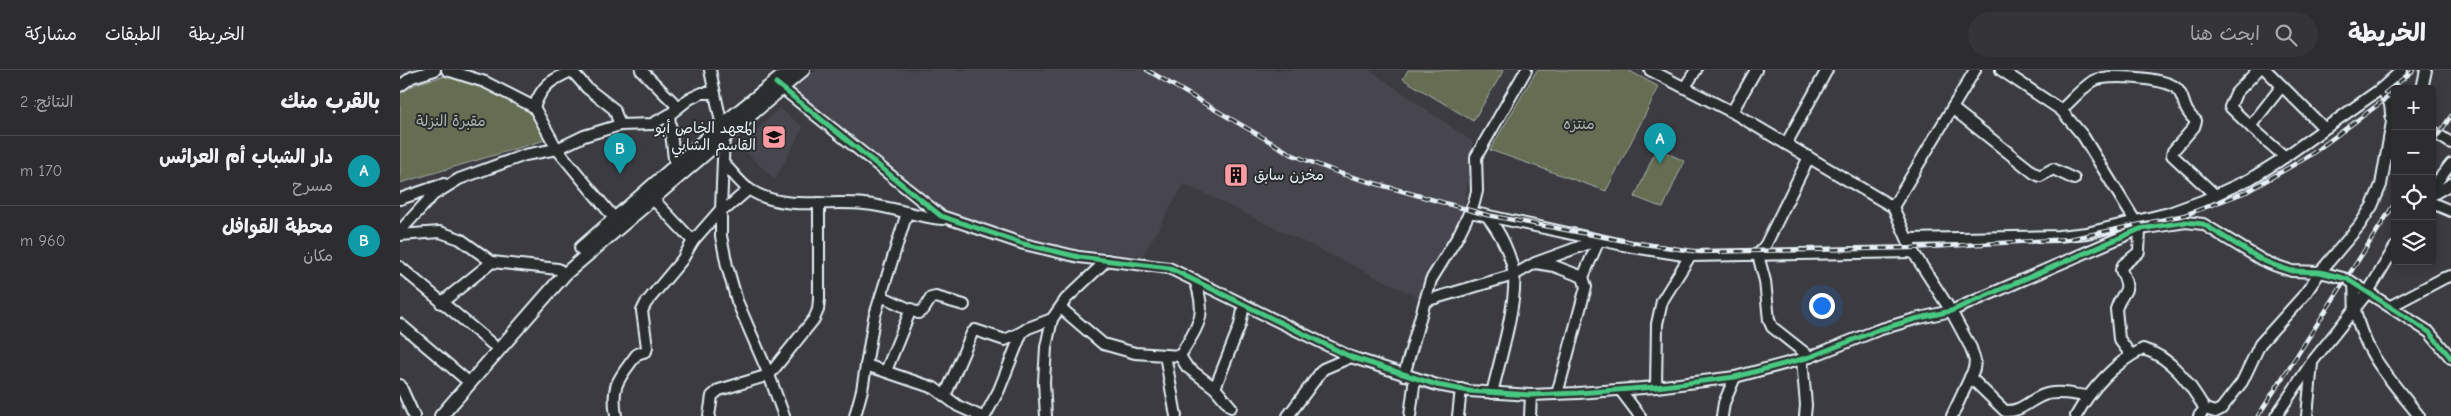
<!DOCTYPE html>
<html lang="ar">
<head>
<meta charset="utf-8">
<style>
  body { margin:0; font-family:"Comic Neue","Playpen Sans Arabic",sans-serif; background:#343439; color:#f1f3f6; direction:rtl }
  .controls { position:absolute; right:15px; top:15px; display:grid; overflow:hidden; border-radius:5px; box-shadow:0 2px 8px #0003 }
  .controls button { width:45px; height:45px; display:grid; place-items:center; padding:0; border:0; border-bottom:1px solid #48484d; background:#2c2c31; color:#f1f3f6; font:25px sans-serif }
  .you { position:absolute; left:1421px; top:235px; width:18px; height:18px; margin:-12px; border:4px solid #fff; border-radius:50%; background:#1a73e8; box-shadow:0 0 0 8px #1a73e833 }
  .badge { display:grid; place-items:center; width:32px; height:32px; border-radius:50%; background:#ff9aa2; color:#fff; font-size:16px; font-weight:700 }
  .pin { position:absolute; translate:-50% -41px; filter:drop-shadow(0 1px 2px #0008) }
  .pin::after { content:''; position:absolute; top:26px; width:18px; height:15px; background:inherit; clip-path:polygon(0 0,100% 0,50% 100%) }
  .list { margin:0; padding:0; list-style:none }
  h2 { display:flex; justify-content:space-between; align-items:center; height:65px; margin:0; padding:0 20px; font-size:21px }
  h2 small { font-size:16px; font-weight:400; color:#a6a7ab }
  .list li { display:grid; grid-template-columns:32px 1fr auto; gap:15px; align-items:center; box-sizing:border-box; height:70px; padding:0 20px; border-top:1px solid #48484d }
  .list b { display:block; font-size:19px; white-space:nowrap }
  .list p { margin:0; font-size:16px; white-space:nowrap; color:#a6a7ab }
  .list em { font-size:16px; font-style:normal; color:#a6a7ab }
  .icon { flex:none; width:28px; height:28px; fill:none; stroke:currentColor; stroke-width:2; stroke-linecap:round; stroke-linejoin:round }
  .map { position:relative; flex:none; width:2051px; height:346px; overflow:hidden; direction:ltr }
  header { display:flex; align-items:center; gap:30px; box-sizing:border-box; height:70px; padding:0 25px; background:#2c2c31; border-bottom:1px solid #48484d }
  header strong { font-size:24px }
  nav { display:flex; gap:28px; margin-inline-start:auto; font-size:18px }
  .search { width:350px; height:45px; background:#343439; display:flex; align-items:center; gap:12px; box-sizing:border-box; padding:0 18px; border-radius:28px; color:#a6a7ab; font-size:19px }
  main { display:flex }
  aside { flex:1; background:#2c2c31 }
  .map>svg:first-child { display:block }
</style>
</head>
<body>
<header>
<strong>الخريطة</strong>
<div class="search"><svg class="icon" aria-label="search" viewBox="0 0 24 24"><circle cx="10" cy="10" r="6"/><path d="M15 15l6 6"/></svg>ابحث هنا</div>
<nav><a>الخريطة</a><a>الطبقات</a><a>مشاركة</a></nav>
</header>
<main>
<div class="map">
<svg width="2051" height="346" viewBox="0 0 2051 346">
  <rect width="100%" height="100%" fill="#3b3b41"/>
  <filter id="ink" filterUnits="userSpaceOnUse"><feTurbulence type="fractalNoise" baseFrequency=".02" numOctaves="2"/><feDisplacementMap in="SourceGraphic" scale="10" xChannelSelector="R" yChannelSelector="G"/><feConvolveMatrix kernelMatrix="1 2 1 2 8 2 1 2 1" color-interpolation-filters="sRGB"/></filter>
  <g filter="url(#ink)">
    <g fill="#47454e">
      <path d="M416,0H970L1073,72L1062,155L1018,227L784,114L742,187L624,171L552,145L393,19Z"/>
      <path d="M379,38L403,57L375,110L340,77Z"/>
    </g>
    <g fill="#656d53" stroke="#a6afa6">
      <path d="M1008,0H1104L1073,51L1003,9Z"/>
      <path d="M1137,0H1228L1259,17L1206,121L1090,80Z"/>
      <path d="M53,4L85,14L136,42L145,70L0,113V23L18,13Z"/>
      <path d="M1257,78L1284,91L1263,138L1235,127Z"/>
    </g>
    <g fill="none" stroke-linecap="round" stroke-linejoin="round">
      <defs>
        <g id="minor">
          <path d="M47,0L85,12L134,37"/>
          <path d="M171,0L187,18L214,39L220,55"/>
          <path d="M173,0C152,10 143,13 134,37L157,79L219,154"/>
          <path d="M241,0L278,37"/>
          <path d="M310,0L324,66L321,139V166L327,196L337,231L369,305L384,346"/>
          <path d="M1250,0L1332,42L1493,137L1513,182L1551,241L1571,278L1575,291L1574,299L1552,346"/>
          <path d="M1601,0L1661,40L1683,66L1740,159L1739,182L1723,195L1721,200C1733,225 1722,219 1716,239L1719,269L1731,285"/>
          <path d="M1866,0L1924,58"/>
          <path d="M377,14L541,146L624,174L679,187L769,198L951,287L1037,315L1069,321L1131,325L1178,323L1256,317L1335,307L1410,287L1478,260L1515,249L1551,241L1740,159L1786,152L1803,154L1862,190L1874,195L1892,201L1920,202L1947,209L2029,262L2051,288"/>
          <path d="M0,16L12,7L35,0"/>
          <path d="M1882,16L1852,54V58L1885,87"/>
          <path d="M1285,17L1296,0"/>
          <path d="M2022,19L2026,0"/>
          <path d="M1552,38L1634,103L1640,106L1653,99L1674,109"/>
          <path d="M1661,40C1671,31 1681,19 1693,11C1706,3 1765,8 1776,18C1787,28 1780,38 1796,51L1794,57L1773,81L1772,85L1815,125"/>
          <path d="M1332,42L1356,0"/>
          <path d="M269,45L275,98"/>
          <path d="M1852,58L1830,37L1836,23L1858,0"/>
          <path d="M2032,61L2051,73"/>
          <path d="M1386,74L1427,0"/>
          <path d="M1409,87L1366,174L1358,185L1365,211L1369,250L1372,257L1410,287"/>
          <path d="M323,93C332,101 340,114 350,120C382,141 428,130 464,134C490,136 516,147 543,149"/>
          <path d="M2032,118L2051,94"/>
          <path d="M2032,125L2051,114"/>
          <path d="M0,129L44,114"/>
          <path d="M253,129L293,171"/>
          <path d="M2032,133L2051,141"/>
          <path d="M1493,137L1575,0"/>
          <path d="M1070,142L1233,177L1290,186L1513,182"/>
          <path d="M1087,146C1100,162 1111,184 1114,205C1117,233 1099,293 1092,323"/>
          <path d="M0,161L33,125L59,109L125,85L157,79L184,66L220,55L252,54L269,45L289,29L302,23H313"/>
          <path d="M0,165L40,162L60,169L92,192L158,199L165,204"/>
          <path d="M1508,169L1659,166L1687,163L1769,143L1802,131L1850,109L1879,91L1982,18L2002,0"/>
          <path d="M1136,193L1154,196L1183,207L1186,217L1157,324"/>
          <path d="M0,197L92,274"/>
          <path d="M1183,207L1199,170"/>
          <path d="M1954,216C1955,223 1954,232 1955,239C1962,281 1994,314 2019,346"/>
          <path d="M481,226L518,243L524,239L531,228L536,227L564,235"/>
          <path d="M1025,231L1114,205L1135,193L1198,170"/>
          <path d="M41,233L92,192"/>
          <path d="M1991,236L2044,208L2051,206"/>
          <path d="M661,238L703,274L735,283L780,286"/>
          <path d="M0,254L64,308"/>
          <path d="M765,285L776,346"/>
          <path d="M780,286C798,255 808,247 795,210"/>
          <path d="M780,286L787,297L815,318L831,337"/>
          <path d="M1402,289L1406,335L1405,346"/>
          <path d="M466,295L534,318L558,336L580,346"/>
          <path d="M486,301L511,239"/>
          <path d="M1004,305L1031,210L1058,166L1074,133L1077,121L1076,87L1126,0"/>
          <path d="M1570,307L1605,341C1622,342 1629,330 1644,325C1656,320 1674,325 1688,326"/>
          <path d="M0,315L14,346"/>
          <path d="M1256,317L1257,254L1262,231L1290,186"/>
          <path d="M815,318L840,255L844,235"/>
          <path d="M1221,321L1240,346"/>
          <path d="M545,326L572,263L575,260L605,270L622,262"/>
          <path d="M216,346C211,314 218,310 237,284L246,281L247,277L242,241L246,233L282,190L293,171L321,139L328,137L349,119"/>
          <path d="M309,346L312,326L319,320L369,305L414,249L418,240L419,229V133"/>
          <path d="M455,346L462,320L474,248L507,143"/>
          <path d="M585,346L599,320L622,262L628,258L652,249"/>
          <path d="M646,346L644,312L646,277L652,249L666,229L707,190"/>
          <path d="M888,346L923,299L951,287"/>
          <path d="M1010,346L1015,308"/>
          <path d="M1058,346L1061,319"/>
          <path d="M1130,346L1131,325"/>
          <path d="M1322,346L1324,333L1335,307"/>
          <path d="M1676,346C1691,319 1714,293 1743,279C1772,287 1790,314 1805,339"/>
          <path d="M1799,346L1805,339L1815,342L1821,339L1842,312L1860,274L1905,224L1920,202L1959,156L1972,136L1981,115L1992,52L1990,34L1982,18"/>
          <path d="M1876,346L1912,292L1968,222L1995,177"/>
          <path d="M1907,346L1912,293"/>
        </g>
        <g id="major">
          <path d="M181,178L323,54L390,0"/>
          <path d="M41,346L165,204L403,0"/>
        </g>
      </defs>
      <use href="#minor" stroke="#e8f1f8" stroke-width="14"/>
      <use href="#major" stroke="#e8f1f8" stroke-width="16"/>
      <use href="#minor" stroke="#2a2d2e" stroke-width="10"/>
      <use href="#major" stroke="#2a2d2e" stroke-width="12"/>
      <defs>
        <g id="rail">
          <path d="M747,0L893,85L942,104L1087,145L1230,172L1300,182L1511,178L1669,169L1785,145L1846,122L1909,86L1995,22"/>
          <path d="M1985,23L2014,0"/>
          <path d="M2032,74L2051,46"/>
          <path d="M1858,346L1995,133"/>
        </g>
      </defs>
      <use href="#rail" stroke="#e8f1f8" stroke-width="4.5"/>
      <use href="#rail" stroke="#2a2d2e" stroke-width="2.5" stroke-dasharray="8" stroke-linecap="butt"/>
      <defs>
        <path id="cycleway" d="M376,13L541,146L624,174L679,187L769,198L951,287L1037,315L1069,321L1131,325L1178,323L1256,317L1335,307L1410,287L1478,260L1515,249L1551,241L1740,159L1786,152L1803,154L1862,190L1874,195L1892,201L1920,202L1947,209L2029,262L2051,288"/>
      </defs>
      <use href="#cycleway" stroke="#2a2d2e" stroke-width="8"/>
      <use href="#cycleway" stroke="#46c982" stroke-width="5"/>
    </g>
  </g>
  <defs>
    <symbol id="school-square" viewBox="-11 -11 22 22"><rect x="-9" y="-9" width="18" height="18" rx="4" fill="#ff9aa2" stroke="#2a2d2e"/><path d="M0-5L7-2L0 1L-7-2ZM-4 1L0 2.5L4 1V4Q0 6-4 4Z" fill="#111"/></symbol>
    <symbol id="building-square" viewBox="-11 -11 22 22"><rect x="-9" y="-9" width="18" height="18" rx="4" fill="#ff9aa2" stroke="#2a2d2e"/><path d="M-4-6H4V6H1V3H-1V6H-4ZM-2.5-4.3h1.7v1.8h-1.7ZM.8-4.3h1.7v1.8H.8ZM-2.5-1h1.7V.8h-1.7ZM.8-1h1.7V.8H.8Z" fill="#111"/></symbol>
  </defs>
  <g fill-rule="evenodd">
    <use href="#school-square" x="360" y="53" width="28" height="28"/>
    <use href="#building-square" x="822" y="91" width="28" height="28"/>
  </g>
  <g text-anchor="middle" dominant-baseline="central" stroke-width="4" stroke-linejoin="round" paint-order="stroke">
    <g font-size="15" fill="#adb6ae" stroke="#2a2d2e">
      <text x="51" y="51">مقبرة النزلة</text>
      <text x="1179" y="54">منتزه</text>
    </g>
    <g font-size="15" fill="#e8f1f8" stroke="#2a2d2e" text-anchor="end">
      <text x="356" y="58">المعهد الخاص أبو<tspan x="356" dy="17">القاسم الشابي</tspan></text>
      <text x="854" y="105" text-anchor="start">مخزن سابق</text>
    </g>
  </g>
</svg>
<div class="controls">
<button>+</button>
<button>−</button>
<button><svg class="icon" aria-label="locate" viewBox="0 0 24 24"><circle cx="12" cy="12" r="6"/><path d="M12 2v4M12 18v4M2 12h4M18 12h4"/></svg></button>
<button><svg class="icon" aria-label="layers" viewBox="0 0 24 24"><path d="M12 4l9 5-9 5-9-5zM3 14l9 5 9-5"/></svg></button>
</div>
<div class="you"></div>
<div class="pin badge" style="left:1260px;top:94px;background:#0f9aa8">A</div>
<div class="pin badge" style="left:220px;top:104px;background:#0f9aa8">B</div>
</div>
<aside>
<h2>بالقرب منك<small>النتائج: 2</small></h2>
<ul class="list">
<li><span class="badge" style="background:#0f9aa8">A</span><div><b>دار الشباب أم العرائس</b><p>مسرح</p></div><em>170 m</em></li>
<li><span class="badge" style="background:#0f9aa8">B</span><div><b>محطة القوافل</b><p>مكان</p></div><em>960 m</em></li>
</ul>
</aside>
</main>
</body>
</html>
